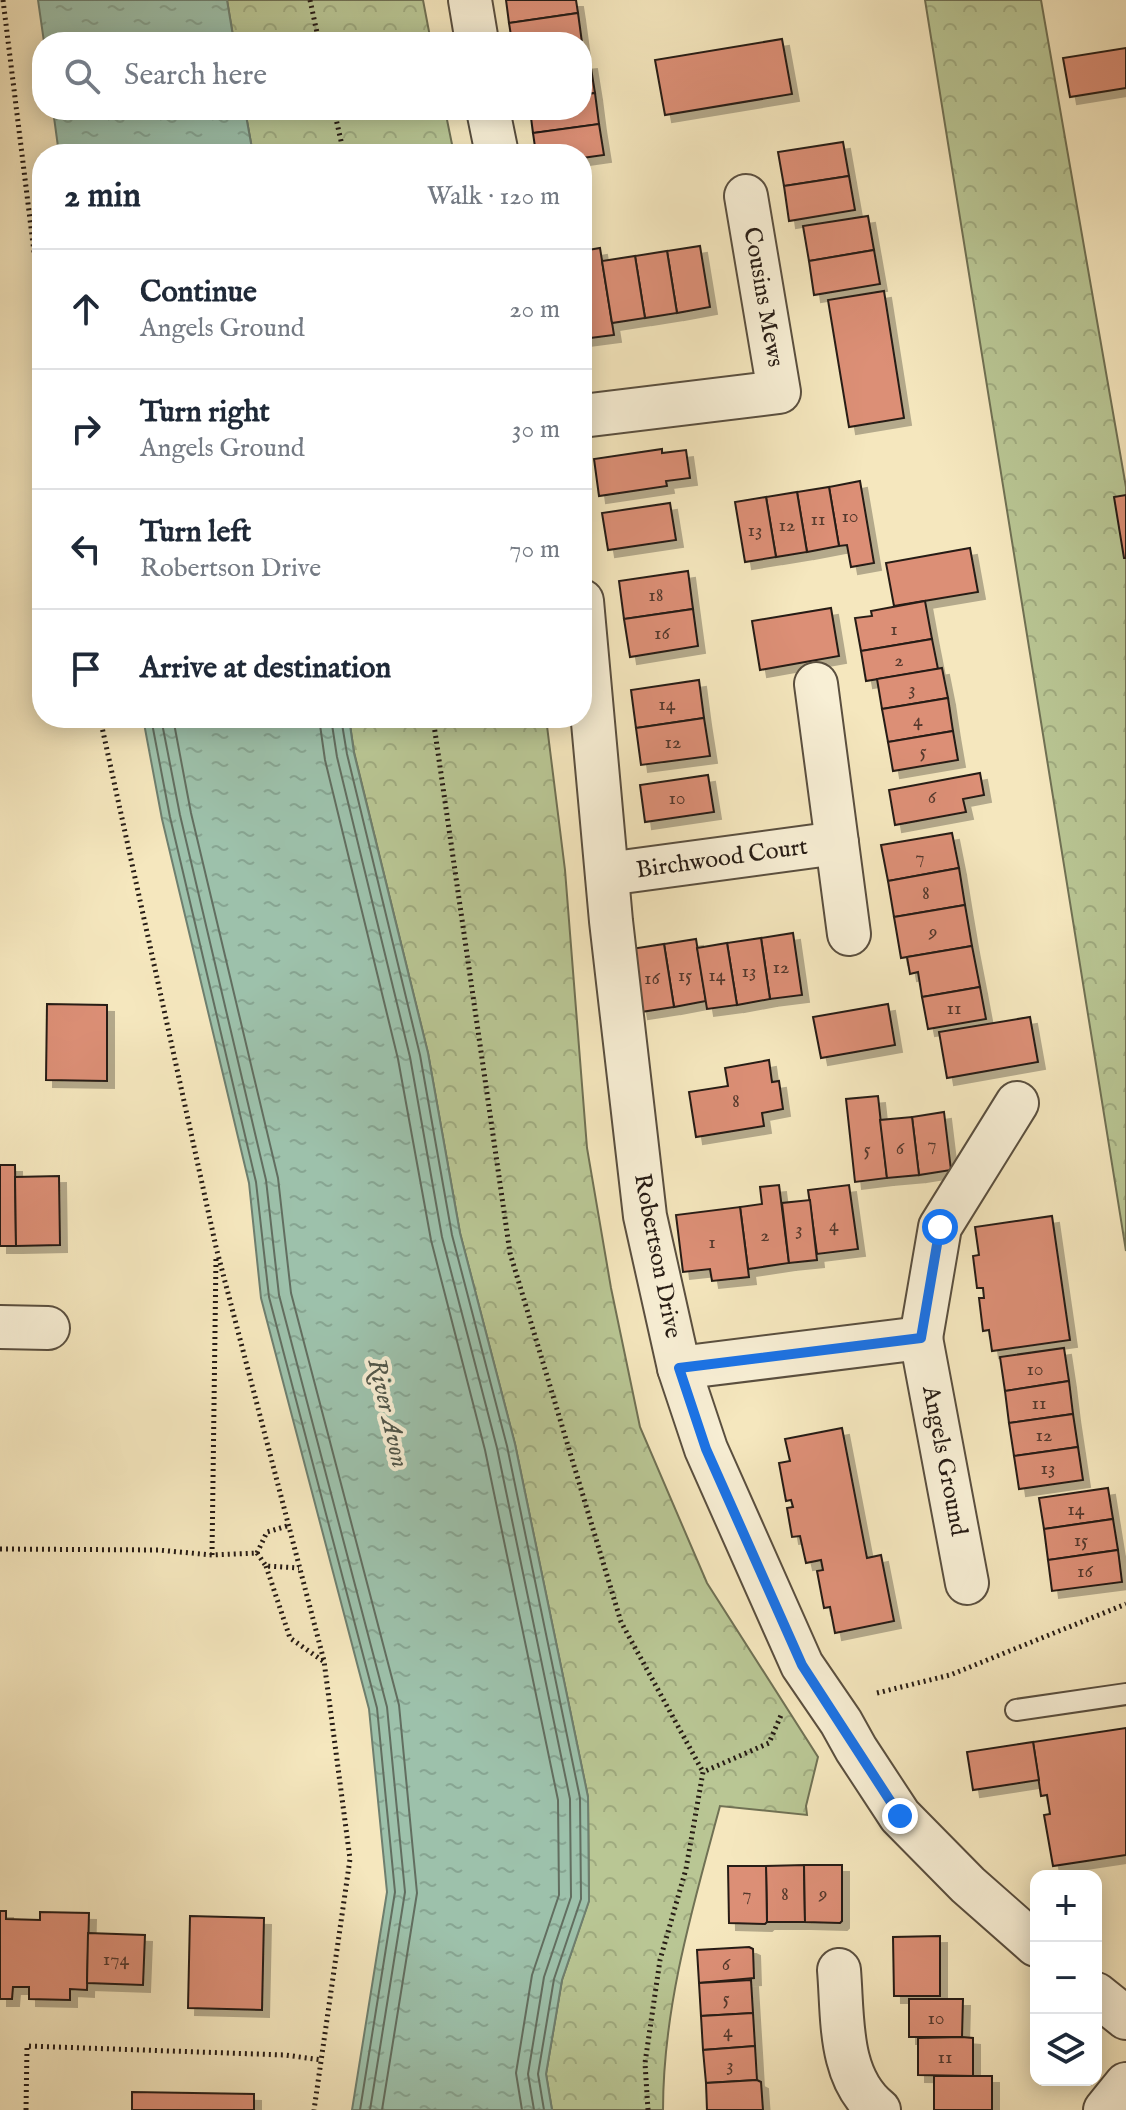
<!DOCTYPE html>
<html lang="en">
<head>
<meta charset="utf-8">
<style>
  body { margin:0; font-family:"IM FELL English",serif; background:#f6f6f7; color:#1f2937 }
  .controls { position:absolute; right:24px; bottom:24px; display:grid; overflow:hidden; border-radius:16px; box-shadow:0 4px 20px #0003 }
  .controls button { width:72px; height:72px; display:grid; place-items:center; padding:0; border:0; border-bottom:2px solid #e0e1e3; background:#fff; color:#1f2937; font:40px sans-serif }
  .stop { position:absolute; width:24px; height:24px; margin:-18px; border:6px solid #1a73e8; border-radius:50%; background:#fff }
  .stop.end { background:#1a73e8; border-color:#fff; box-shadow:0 2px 8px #0008 }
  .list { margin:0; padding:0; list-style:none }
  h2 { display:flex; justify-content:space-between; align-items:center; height:104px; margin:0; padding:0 32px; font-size:34px }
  h2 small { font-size:26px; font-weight:400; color:#747a83 }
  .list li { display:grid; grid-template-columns:52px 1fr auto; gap:24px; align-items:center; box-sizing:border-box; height:120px; padding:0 32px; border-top:2px solid #e0e1e3 }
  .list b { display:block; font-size:30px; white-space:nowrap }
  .list p { margin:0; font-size:26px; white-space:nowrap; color:#747a83 }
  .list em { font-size:26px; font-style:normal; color:#747a83 }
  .icon { flex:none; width:44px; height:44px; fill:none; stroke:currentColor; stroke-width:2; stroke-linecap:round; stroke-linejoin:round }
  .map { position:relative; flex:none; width:1126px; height:2110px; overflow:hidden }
  .search { position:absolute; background:#fff; box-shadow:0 4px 20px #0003; left:32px; top:32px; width:560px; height:88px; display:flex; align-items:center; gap:20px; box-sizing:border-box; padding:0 28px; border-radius:32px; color:#747a83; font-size:30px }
  .panel { position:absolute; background:#fff; box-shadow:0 4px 20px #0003; left:32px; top:144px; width:560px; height:584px; border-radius:32px }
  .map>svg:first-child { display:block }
</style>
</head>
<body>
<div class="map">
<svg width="1126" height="2110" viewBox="0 0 1126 2110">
  <defs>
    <pattern id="forest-crowns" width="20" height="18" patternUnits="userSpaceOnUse" patternTransform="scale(2)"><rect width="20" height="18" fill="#b9c694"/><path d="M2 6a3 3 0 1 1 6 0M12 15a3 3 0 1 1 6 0" fill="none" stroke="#9faa7f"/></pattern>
    <pattern id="water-ripples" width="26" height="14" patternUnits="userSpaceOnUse" patternTransform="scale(2)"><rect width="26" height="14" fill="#9dc1ab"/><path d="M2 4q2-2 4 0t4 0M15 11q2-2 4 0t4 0" fill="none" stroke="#87a592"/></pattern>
    <filter id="shadow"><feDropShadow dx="7" dy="7" stdDeviation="0" flood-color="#0004"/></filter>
  </defs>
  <rect width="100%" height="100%" fill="#f5e7be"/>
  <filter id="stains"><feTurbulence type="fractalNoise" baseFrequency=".0025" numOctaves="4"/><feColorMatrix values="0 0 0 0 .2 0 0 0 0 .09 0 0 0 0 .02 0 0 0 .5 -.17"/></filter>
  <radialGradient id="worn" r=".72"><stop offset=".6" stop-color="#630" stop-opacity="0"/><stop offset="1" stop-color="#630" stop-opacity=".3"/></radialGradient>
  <g fill="url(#forest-crowns)" stroke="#707154" stroke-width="2">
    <path d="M227,0H423L431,42H234Z"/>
    <path d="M925,0H1041L1126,487V1251Z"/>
    <path d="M245,110H445L454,154H253Z"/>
    <path d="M349,718H546L565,870L587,1148L611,1288L640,1427L707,1583L818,1757L806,1806L807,1815L720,1806C693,1906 663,2006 663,2110H552L546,2074L562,1980L589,1900L588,1797L515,1444L460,1233L428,1053L354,752Z"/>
  </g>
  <g fill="url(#water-ripples)" stroke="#6e7f6f" stroke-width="2">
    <path d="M38,0H227L234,42H44Z"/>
    <path d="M53,110H245L253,154H59Z"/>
    <path d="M143,718H349L354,753L428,1053L460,1233L515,1444L588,1797L589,1901L562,1980L546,2074L552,2110H352L387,1892L369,1709L261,1298L249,1183L162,819Z"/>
  </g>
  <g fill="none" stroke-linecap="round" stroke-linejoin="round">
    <g stroke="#626e60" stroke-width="2">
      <path d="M151,718L170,817L256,1182L269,1297L377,1708L395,1892L360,2110"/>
      <path d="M161,718L180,815L266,1180L279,1295L387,1707L405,1892L370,2110"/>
      <path d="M173,718L191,813L278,1178L291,1293L399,1705L417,1893L382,2110"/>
      <path d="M319,718L325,760L398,1059L431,1240L485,1450L558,1800L559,1895L532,1975L516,2073L522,2110"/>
      <path d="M331,718L337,757L410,1057L442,1237L497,1448L570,1799L571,1897L544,1977L528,2074L534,2110"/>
      <path d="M341,718L347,754L420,1055L452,1235L507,1446L580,1798L581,1899L554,1979L538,2074L544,2110"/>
    </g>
  </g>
  <g fill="#dc8f76" stroke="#271c15" stroke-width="2" filter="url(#shadow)">
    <path d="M506,0H576L578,13L509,23Z"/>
    <path d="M578,13L583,50L582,42H512L509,23Z"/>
    <path d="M782,39L792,94L665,115L655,60Z"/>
    <path d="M1126,48V88L1070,97L1063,58Z"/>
    <path d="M590,62L595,93L582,95V63Z"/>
    <path d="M595,93L599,124L533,133L530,110H582V95Z"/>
    <path d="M599,124L604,155L582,158V154H536L533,133Z"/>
    <path d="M843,142L849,176L784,186L778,152Z"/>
    <path d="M849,176L855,210L789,221L784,186Z"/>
    <path d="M868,216L874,250L809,261L803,226Z"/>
    <path d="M700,246L710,307L677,313L667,251Z"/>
    <path d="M600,248L614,335L582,339V251Z"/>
    <path d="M874,250L880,284L814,295L809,261Z"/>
    <path d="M667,251L677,313L645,318L635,256Z"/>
    <path d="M635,256L645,318L612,323L602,261Z"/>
    <path d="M884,291L904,418L849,427L828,300Z"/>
    <path d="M662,449V453L686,450L690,478L666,481L667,486L599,496L594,459Z"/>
    <path d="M860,481L874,563L851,567L847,545L839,546L829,487Z"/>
    <path d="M829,487L839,546L807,552L797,492Z"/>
    <path d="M797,492L807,552L776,557L766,497Z"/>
    <path d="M1126,495V558H1124L1114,497Z"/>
    <path d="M766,497L776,557L745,562L735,502Z"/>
    <path d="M670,503L676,540L608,550L602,513Z"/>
    <path d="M970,548L978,592L894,606L886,563Z"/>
    <path d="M688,571L693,609L624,619L619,581Z"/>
    <path d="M925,601L932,639L861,651L855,618L872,616L871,611Z"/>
    <path d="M831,608L839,656L760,670L752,621Z"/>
    <path d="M693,609L698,646L630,657L624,619Z"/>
    <path d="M932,639L938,669L866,681L861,651Z"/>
    <path d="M942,668L948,698L882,709L877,679Z"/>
    <path d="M699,680L704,718L636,728L631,690Z"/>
    <path d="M948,698L953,731L888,742L882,709Z"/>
    <path d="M704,718L710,756L641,765L636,728Z"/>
    <path d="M953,731L958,760L893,771L888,742Z"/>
    <path d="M980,773L984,795L963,799L966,812L895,825L889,790Z"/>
    <path d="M708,775L714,812L645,822L640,785Z"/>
    <path d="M952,833L959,868L888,881L881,845Z"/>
    <path d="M959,868L965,905L894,917L888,881Z"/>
    <path d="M965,905L972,946L901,958L894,917Z"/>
    <path d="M793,933L802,995L770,999L761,938Z"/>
    <path d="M761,938L770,999L737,1005L727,943Z"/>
    <path d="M696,939L706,1001L674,1007L664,944Z"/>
    <path d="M727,943L737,1005L707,1009L697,948Z"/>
    <path d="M664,944L674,1007L641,1012L631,949Z"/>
    <path d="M972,946L980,987L922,997L918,972L910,974L907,957Z"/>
    <path d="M980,987L986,1019L928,1029L922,997Z"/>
    <path d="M47,1004L107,1005V1081L46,1080Z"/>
    <path d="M888,1004L895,1045L821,1058L813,1017Z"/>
    <path d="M1030,1017L1038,1062L947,1078L939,1032Z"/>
    <path d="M769,1060L772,1082L779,1081L783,1109L762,1113L764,1126L696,1137L689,1092L728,1086L725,1068Z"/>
    <path d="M878,1096L887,1178L855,1182L846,1099Z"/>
    <path d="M944,1112L951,1170L919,1175L912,1117Z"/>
    <path d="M912,1117L919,1175L887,1178L880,1120Z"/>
    <path d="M0,1165H15L16,1246H0Z"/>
    <path d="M59,1176L60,1245L16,1246L15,1177Z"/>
    <path d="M779,1185L789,1263L748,1269L740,1207L762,1204L760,1187Z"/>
    <path d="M849,1185L858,1249L817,1254L808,1190Z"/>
    <path d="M810,1200L817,1260L789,1263L782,1203Z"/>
    <path d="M740,1207L749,1277L712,1281L710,1269L683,1272L676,1215Z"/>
    <path d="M1052,1216L1070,1340L992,1351L989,1330L983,1331L979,1298H984L983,1288H977L973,1256L979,1255L975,1227Z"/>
    <path d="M1064,1348L1069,1381L1005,1391L1000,1357Z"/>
    <path d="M1069,1381L1073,1414L1009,1423L1005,1391Z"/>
    <path d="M1073,1414L1078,1447L1014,1456L1009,1423Z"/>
    <path d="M842,1428L867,1558L881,1555L894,1621L835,1633L830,1607L824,1608L817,1571L823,1570L821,1560L806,1563L800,1536L792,1537L787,1508L793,1507L791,1500L786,1501L779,1463L790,1461L785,1439Z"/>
    <path d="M1078,1447L1083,1480L1019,1489L1014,1456Z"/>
    <path d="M1108,1488L1113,1519L1044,1529L1039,1498Z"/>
    <path d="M1113,1519L1118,1550L1048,1560L1044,1529Z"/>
    <path d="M1118,1550L1122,1582L1052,1591L1048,1560Z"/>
    <path d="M1126,1728V1855L1053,1866L1044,1815L1050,1814L1047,1795L1041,1796L1033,1742Z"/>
    <path d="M1033,1742L1039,1780L973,1790L967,1752Z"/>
    <path d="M804,1865L805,1922H767L766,1866Z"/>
    <path d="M804,1865H842V1921L840,1923L805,1922Z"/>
    <path d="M728,1866H766L767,1922L765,1924L729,1923Z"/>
    <path d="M0,1911H6V1919L40,1920V1912L89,1913L87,1990L70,1989V2000L29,1999V1987H13L12,1999H0Z"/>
    <path d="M190,1916L264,1918L262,2010L188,2008Z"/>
    <path d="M88,1933L145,1935L143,1985L87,1983Z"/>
    <path d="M940,1936V1996H894L893,1937Z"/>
    <path d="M749,1947L753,1949L754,1978L699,1983L697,1950Z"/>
    <path d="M751,1980L753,2013L701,2016L699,1983Z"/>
    <path d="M909,1999H963L962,2037H909Z"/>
    <path d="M753,2013L755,2046L703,2050L701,2016Z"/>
    <path d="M962,2037L973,2038V2076L918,2075V2038Z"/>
    <path d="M755,2046L757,2080L706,2083L703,2050Z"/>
    <rect x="934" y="2076" width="58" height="34"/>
    <path d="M757,2080L761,2082L763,2110H707L706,2083Z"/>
    <path d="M132,2092L254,2094V2110H132Z"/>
  </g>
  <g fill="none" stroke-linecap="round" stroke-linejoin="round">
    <defs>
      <path id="service" d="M1016,1710L1126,1694"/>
      <g id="minor">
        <path d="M470,0L477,42"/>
        <path d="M488,110L497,154"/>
        <path d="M582,416L779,392L746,196"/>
        <path d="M582,601L611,921L645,1216L679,1368L706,1449L802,1665L841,1722L856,1749L900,1816L968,1885L1036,1945"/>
        <path d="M816,684L849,934"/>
        <path d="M607,874L837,843"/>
        <path d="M0,1327L48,1328"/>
        <path d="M921,1338L940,1227L1017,1103"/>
        <path d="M679,1368L921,1338L967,1583"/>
        <path d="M839,1970C843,2017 838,2078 879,2110"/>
        <path d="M1096,1994L1126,2018"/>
        <path d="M1105,2110L1126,2084"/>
      </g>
    </defs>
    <use href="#service" stroke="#5a4f3f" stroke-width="24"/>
    <use href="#minor" stroke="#5a4f3f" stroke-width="46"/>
    <g stroke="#271c15" stroke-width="5" stroke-dasharray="2 4" stroke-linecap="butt">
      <path d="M3,0L42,317"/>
      <path d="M310,0L319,42"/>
      <path d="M334,110L344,154"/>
      <path d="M100,718L216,1247L324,1661L350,1859L314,2110"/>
      <path d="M433,718L510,1253L621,1622L703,1772"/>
      <path d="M0,1549L158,1550L212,1555L257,1553"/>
      <path d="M257,1553L266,1566L299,1568"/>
      <path d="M257,1553L267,1532L287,1526"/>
      <path d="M212,1555L216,1256"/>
      <path d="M266,1566L290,1638L323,1661"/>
      <path d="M877,1693L950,1675L1126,1604"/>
      <path d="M26,2110L27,2046L285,2055L322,2060"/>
      <path d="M648,2110L645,2063L660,1960L686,1869L703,1772L769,1743L782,1713"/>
    </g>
    <use href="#service" stroke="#f8efd5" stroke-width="20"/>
    <use href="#minor" stroke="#f8efd5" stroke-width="42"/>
  </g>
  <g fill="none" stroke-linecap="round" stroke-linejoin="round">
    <path stroke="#1a73e8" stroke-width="10" d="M900,1816L802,1665L706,1449L679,1368L921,1338L940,1227"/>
  </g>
  <g text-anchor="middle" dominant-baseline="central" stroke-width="8" stroke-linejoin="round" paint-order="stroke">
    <g font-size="20" fill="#54392d">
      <text x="850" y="516">10</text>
      <text x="818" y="519">11</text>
      <text x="787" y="525">12</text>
      <text x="755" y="530">13</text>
      <text x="656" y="595">18</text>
      <text x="894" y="629">1</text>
      <text x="662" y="633">16</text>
      <text x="899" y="660">2</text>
      <text x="912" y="689">3</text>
      <text x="667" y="704">14</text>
      <text x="918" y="720">4</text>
      <text x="673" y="742">12</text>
      <text x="923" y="751">5</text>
      <text x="932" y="797">6</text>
      <text x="677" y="798">10</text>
      <text x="920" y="857">7</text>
      <text x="926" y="893">8</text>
      <text x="933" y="931">9</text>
      <text x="781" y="967">12</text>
      <text x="749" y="971">13</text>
      <text x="685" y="975">15</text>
      <text x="717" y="975">14</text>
      <text x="652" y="978">16</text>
      <text x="954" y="1008">11</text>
      <text x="736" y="1101">8</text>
      <text x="932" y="1144">7</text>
      <text x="900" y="1148">6</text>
      <text x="867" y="1149">5</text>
      <text x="834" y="1225">4</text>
      <text x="799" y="1229">3</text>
      <text x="765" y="1235">2</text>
      <text x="712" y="1242">1</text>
      <text x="1035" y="1369">10</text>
      <text x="1039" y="1403">11</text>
      <text x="1044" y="1435">12</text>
      <text x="1048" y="1468">13</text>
      <text x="1076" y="1509">14</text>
      <text x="1081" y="1540">15</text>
      <text x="1085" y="1571">16</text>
      <text x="823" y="1893">9</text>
      <text x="747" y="1894">7</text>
      <text x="785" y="1894">8</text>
      <text x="116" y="1959">174</text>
      <text x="726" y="1964">6</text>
      <text x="726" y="1998">5</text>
      <text x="936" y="2018">10</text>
      <text x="728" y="2031">4</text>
      <text x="945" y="2057">11</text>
      <text x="730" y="2065">3</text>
    </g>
    <g font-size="24" fill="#271c15" stroke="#f8efd5">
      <text transform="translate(763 297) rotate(80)">Cousins Mews</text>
      <text transform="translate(722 859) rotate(-8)">Birchwood Court</text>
      <text transform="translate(657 1256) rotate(79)">Robertson Drive</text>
      <text transform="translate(944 1461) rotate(79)">Angels Ground</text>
    </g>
    <g font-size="26" font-style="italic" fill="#50564a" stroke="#f8efd5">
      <text transform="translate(388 1413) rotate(77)">River Avon</text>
    </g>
  </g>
  <rect width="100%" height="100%" filter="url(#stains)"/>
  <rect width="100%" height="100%" fill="url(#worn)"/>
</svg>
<div class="controls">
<button>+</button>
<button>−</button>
<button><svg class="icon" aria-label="layers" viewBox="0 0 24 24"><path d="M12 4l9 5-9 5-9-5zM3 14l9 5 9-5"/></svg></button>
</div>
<div class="stop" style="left:940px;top:1227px"></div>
<div class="stop end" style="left:900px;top:1816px"></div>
<div class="search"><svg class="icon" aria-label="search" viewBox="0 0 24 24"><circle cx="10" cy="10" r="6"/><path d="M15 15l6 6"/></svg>Search here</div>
<section class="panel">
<h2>2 min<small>Walk · 120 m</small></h2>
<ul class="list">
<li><svg class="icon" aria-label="ahead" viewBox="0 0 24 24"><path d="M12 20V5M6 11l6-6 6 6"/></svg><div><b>Continue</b><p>Angels Ground</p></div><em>20 m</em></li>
<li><svg class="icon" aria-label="right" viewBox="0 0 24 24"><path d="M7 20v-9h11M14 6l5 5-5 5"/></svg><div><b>Turn right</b><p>Angels Ground</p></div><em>30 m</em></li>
<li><svg class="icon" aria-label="left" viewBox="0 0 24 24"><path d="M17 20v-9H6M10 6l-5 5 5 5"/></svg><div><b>Turn left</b><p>Robertson Drive</p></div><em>70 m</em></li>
<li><svg class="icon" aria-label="arrive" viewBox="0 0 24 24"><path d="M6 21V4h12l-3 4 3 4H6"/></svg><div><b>Arrive at destination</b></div></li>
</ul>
</section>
</div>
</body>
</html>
